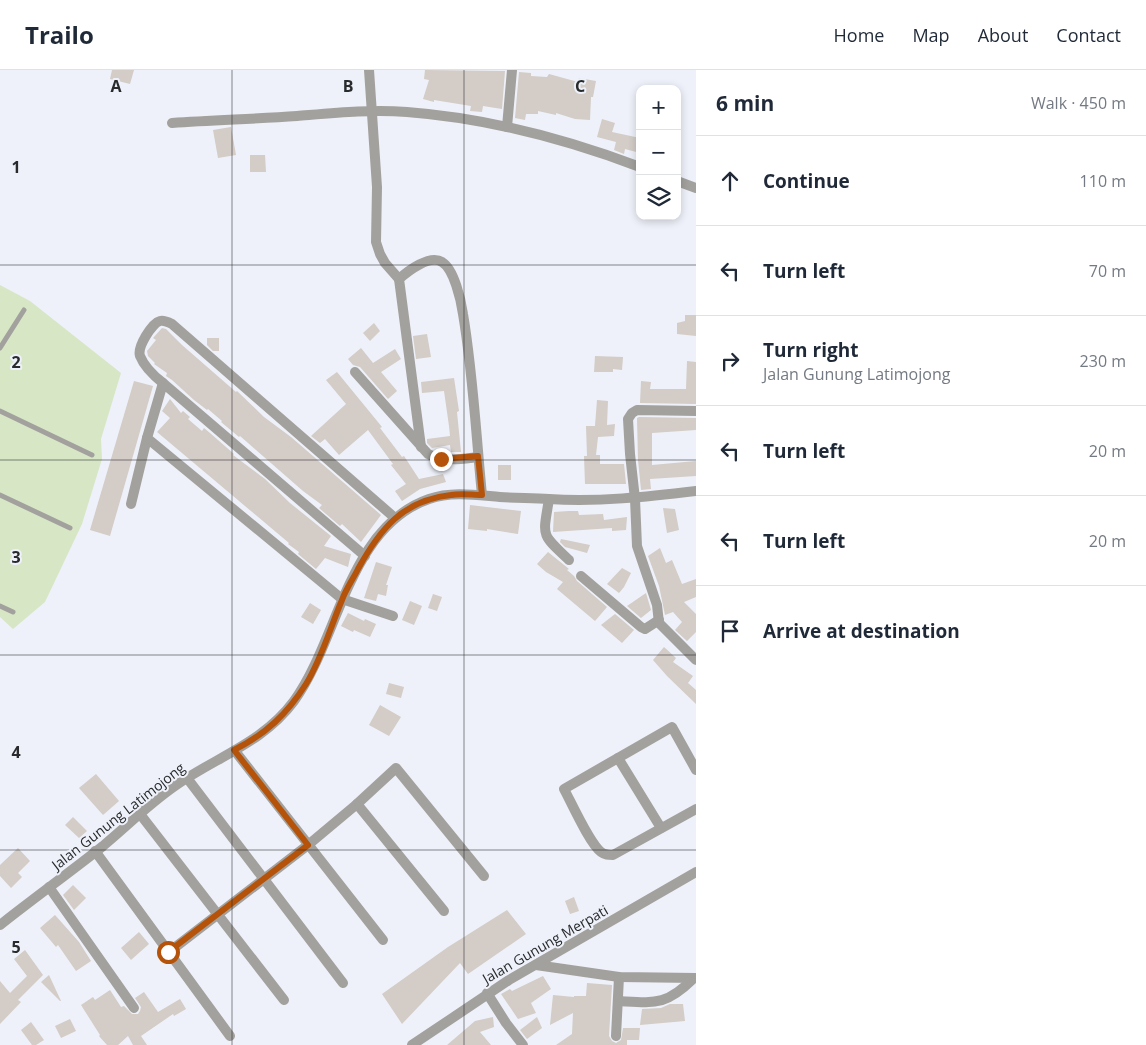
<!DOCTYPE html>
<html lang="en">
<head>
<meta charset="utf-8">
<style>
  body { margin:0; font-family:"Open Sans",sans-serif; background:#f2f2f3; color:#1f2937 }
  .controls { position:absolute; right:15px; top:15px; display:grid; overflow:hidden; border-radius:10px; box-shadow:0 2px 8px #0003 }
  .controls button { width:45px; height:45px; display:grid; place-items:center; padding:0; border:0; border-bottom:1px solid #e0e1e3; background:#fff; color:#1f2937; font:25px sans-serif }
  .stop { position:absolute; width:15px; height:15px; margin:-11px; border:4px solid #b45309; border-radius:50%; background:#fff }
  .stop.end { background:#b45309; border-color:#fff; box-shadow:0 1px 5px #0008 }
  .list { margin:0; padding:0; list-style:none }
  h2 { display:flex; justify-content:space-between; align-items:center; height:65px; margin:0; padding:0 20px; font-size:21px }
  h2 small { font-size:16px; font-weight:400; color:#747a83 }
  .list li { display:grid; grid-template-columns:32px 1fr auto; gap:15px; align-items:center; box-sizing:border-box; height:90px; padding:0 20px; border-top:1px solid #e0e1e3 }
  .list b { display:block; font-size:19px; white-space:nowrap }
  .list p { margin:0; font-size:16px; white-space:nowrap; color:#747a83 }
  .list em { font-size:16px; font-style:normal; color:#747a83 }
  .icon { flex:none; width:28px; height:28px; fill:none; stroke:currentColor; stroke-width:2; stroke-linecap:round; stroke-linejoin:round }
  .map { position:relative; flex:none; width:696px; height:975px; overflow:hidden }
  header { display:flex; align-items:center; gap:30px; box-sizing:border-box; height:70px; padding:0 25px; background:#fff; border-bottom:1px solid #e0e1e3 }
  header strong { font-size:24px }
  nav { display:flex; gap:28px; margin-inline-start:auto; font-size:18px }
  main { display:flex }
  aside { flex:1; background:#fff }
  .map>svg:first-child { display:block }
</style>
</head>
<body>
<header>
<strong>Trailo</strong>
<nav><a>Home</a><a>Map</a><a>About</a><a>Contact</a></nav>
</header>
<main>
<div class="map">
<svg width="696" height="975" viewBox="0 0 696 975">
  <rect width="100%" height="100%" fill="#eef1f9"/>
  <path fill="#d7e7c6" d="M0,215L30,231L121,303L101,369L102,389L82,454L45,532L13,559L0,547Z"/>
  <g fill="#d3ccc7">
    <path d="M112,0H134L130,14L110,9Z"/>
    <path d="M425,0L505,1L502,39L483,36L482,42L470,41L471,36L434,30V32L423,29L429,10L424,9Z"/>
    <path d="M519,2L531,3V6L547,7L549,4L578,12L579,8L596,11L593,27H591L590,50L575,49L556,43V45L538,41V44H526L525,50L515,48Z"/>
    <path d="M602,49L615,53L612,62L640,68V83L625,79L624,84L614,80L616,72L597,67Z"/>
    <path d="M231,57L236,85L218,88L213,60Z"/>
    <path d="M250,85H265L266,102H250Z"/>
    <path d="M685,245H696V266L677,264V253L685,251Z"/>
    <path d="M374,253L380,261L370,271L363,263Z"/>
    <path d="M162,258L166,259L182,275L236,322L237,321L264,347L291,367L381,445L361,472L342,454L340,456L319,438L322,435L303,421L240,366L239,367L221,352L222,351L208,339L207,340L194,330L172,310L166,306L167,303L154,294L155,293L148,286L147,281L156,270L153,268Z"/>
    <path d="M427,264L431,287L416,289L413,266Z"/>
    <path d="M207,268H219V281H213L207,275Z"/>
    <path d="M361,278L373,293L395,279L401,289L381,302L397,321L388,329L360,297L353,295L348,289Z"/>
    <path d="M595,286L623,287L622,300L613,299V302H594Z"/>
    <path d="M687,291L696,292V334L640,333L641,311L651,312L650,319H686Z"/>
    <path d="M337,302L382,357L380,358L402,387L404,386L419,409L443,404L446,412L420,419L402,431L395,421L406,414L391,395L393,394L368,360L339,385L325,369L320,373L311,366L346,334L326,310Z"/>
    <path d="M454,308L459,341L457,342L461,382H451L450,375L432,378L427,373V369L450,366L449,356L444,321L422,323L421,312Z"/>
    <path d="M134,311L153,316L110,466L90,460Z"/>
    <path d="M170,329L181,343L183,341L190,347L188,349L202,361L204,358L210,363L234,384L233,385L265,409L290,433L331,466L324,476L351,484L348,497L325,488L316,499L298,484L299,482L288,474L289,473L157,362L170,348L162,341Z"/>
    <path d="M597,330L608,331L607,355L615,354L614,366L598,367L596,385H600V394H624L626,414H585L584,386H587L586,356H595Z"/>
    <path d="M639,347L696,348V360L652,363V395L696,391V406L650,409L651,419L641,420L638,390L637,348Z"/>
    <rect x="498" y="395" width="13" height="15"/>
    <path d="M470,435L521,441L518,464L487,459V461L468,459Z"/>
    <path d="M663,438L675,439L679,460L667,463Z"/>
    <path d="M569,441H578L579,445L603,444L604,450L627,447L626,460L612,461V458L553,462L554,442Z"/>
    <path d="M561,469L590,475L587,483L565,477L560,472Z"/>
    <path d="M660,478L666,493L672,490L682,514L696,509V527L684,532L696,544V562L687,571L675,560L682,552L673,542L665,545L659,516L648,486Z"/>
    <path d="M548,482L569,499L567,500L574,506L577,511L607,537L595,551L557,519L563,512L546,502L537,494Z"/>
    <path d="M376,492L392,497L386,515H388L386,526L378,524L376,531L364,528Z"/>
    <path d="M622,498L631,503L624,517L619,523L607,514Z"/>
    <path d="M646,523L651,540L641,548L627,536Z"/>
    <path d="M433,524L442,527L437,541L428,538Z"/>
    <path d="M410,531L422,536L414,555L402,550Z"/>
    <path d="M310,533L321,540L313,554L301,547Z"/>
    <path d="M348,543L364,551L365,549L376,554L370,567L354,560L353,562L341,556Z"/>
    <path d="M615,544L634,560L622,573L601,555Z"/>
    <path d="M664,577L676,588L673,592L693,606L688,613L696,620V634L667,606L653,590Z"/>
    <path d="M389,613L404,617L401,628L386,624Z"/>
    <path d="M380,635L401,647L389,666L369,655Z"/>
    <path d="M96,704L119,731L103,745L79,718Z"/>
    <path d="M73,747L87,761L79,768L65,755Z"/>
    <path d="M18,778L30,791L18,803L22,807L11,818L0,806V795Z"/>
    <path d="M73,815L86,828L74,840L63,825Z"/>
    <path d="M574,827L579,841L570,844L565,831Z"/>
    <path d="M507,840L526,864L468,904L460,893L402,954L382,924L448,877Z"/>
    <path d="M55,845L79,872L91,891L76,901L58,875L56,877L40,858Z"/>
    <path d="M139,862L149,874L131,890L121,878Z"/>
    <path d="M25,880L43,905L18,930L21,932L0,954V911L10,923L27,906L14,889Z"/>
    <path d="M49,905L61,931H60L41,912Z"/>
    <path d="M543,906L551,919L531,933L536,943L518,949L501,924L510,919L512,921Z"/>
    <path d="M587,913L612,915L609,966L612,971L616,973L621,970L623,958H640L639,970H627V975H556L572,964L573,943L550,955L553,925L574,927V926H586Z"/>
    <path d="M110,920L121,937L124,936L132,944H138L140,941L141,937L135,928L144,922L158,942L180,929L186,939L174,946L173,944L141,966L147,975H133L128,966L118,975H107L99,966L100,965L81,935L93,927L95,930Z"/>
    <path d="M670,934H683L685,951L640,955L642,939L661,938Z"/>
    <path d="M493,947L494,957L480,962L491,975H447L475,951Z"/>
    <path d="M537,947L542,958L527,969L520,960Z"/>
    <path d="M70,949L76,961L61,968L55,956Z"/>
    <path d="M31,952L44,970L36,975H32L21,960Z"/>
  </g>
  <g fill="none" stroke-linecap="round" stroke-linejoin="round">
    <g stroke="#a3a19e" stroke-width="5">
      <path d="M0,278L24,240"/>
      <path d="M0,341L92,385"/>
      <path d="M0,425L70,458"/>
      <path d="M0,536L13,542"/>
    </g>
    <g stroke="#a3a19e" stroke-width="10">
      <path d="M369,0L377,117L376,172L380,184L385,193L399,209"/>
      <path d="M172,53C214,50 255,49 297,46C333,43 371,39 407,42C486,48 566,69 640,97"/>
      <path d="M507,57L512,0"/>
      <path d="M677,111L696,118"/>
      <path d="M355,302L428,384C445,392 460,389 478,387"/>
      <path d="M163,313C154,306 144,296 140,286C137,277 152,253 160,251C164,250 168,252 172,254L395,448"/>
      <path d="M696,341L637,340L632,343L628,349L630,384L635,429L637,476L657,535L659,553L696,590"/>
      <path d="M421,377L399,209C408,201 430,184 442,192C454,199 461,230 463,244C473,303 476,365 482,425"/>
      <path d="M549,429C543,467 540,463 569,490"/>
      <path d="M131,434L147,368"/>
      <path d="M365,486L163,313L147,368L342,529L393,546"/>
      <path d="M581,506L641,557L645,559L659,550"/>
      <path d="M235,681L383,870"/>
      <path d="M618,688L661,758"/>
      <path d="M696,700L672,657L564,719C572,734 590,774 601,782C605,785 608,785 613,785L696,739"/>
      <path d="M187,708L343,913"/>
      <path d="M357,734L444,841"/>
      <path d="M140,744L284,930"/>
      <path d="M95,781L230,966"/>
      <path d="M49,817L134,938"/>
      <path d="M0,855C34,828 69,803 103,776C127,756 149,734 175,716C216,687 263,673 294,631C339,569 348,457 429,429C452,421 476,425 500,427C516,428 533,428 549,429C598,432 647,427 696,421"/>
      <path d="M169,882L308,775L357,734L396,698L484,806"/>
      <path d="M536,895L619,907L696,908"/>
      <path d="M487,923L506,953L523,975"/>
      <path d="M618,931C655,933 666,936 694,908"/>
      <path d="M616,966L619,907"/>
      <path d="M412,975L509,910L696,802"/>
    </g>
  </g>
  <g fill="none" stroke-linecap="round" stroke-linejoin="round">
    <path stroke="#b45309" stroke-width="6" d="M168,882L308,775L234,680C266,664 287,644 306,614C322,588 330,558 342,530C346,519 353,509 358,499C380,459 403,430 451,425C461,423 472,425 482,425L478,386L441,389"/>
  </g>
  <path fill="none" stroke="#282a2c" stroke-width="1" stroke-opacity="0.55" d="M232,0V975M464,0V975M0,195H696M0,390H696M0,585H696M0,780H696"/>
  <g text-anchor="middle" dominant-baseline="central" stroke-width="4" stroke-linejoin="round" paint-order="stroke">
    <g font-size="14" fill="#282a2c" stroke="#eef1f9">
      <text transform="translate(118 746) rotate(-38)">Jalan Gunung Latimojong</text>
      <text transform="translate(545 874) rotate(-30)">Jalan Gunung Merpati</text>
    </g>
  </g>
  <g font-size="16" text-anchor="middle" font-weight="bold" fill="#282a2c" stroke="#eef1f9" stroke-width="4" stroke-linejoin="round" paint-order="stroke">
    <text x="116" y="22">A</text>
    <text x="348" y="22">B</text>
    <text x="580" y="22">C</text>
    <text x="16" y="103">1</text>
    <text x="16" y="298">2</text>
    <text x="16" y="493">3</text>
    <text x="16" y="688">4</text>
    <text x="16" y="883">5</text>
  </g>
</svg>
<div class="controls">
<button>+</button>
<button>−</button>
<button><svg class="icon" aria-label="layers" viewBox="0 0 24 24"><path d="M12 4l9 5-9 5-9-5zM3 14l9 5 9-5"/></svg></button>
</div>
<div class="stop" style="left:168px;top:882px"></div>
<div class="stop end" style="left:441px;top:389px"></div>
</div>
<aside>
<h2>6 min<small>Walk · 450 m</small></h2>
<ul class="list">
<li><svg class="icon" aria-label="ahead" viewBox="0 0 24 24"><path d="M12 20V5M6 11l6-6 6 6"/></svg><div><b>Continue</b></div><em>110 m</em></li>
<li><svg class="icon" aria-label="left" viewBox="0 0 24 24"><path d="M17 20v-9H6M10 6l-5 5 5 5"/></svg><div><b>Turn left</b></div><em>70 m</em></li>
<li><svg class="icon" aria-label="right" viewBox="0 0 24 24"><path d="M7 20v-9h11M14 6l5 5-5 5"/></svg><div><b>Turn right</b><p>Jalan Gunung Latimojong</p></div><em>230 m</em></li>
<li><svg class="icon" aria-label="left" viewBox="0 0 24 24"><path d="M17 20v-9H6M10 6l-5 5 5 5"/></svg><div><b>Turn left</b></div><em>20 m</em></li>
<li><svg class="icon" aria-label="left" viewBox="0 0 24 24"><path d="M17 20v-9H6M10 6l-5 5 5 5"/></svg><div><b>Turn left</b></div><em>20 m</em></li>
<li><svg class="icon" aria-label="arrive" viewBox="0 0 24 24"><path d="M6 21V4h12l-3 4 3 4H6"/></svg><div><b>Arrive at destination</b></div></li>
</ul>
</aside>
</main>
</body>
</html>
